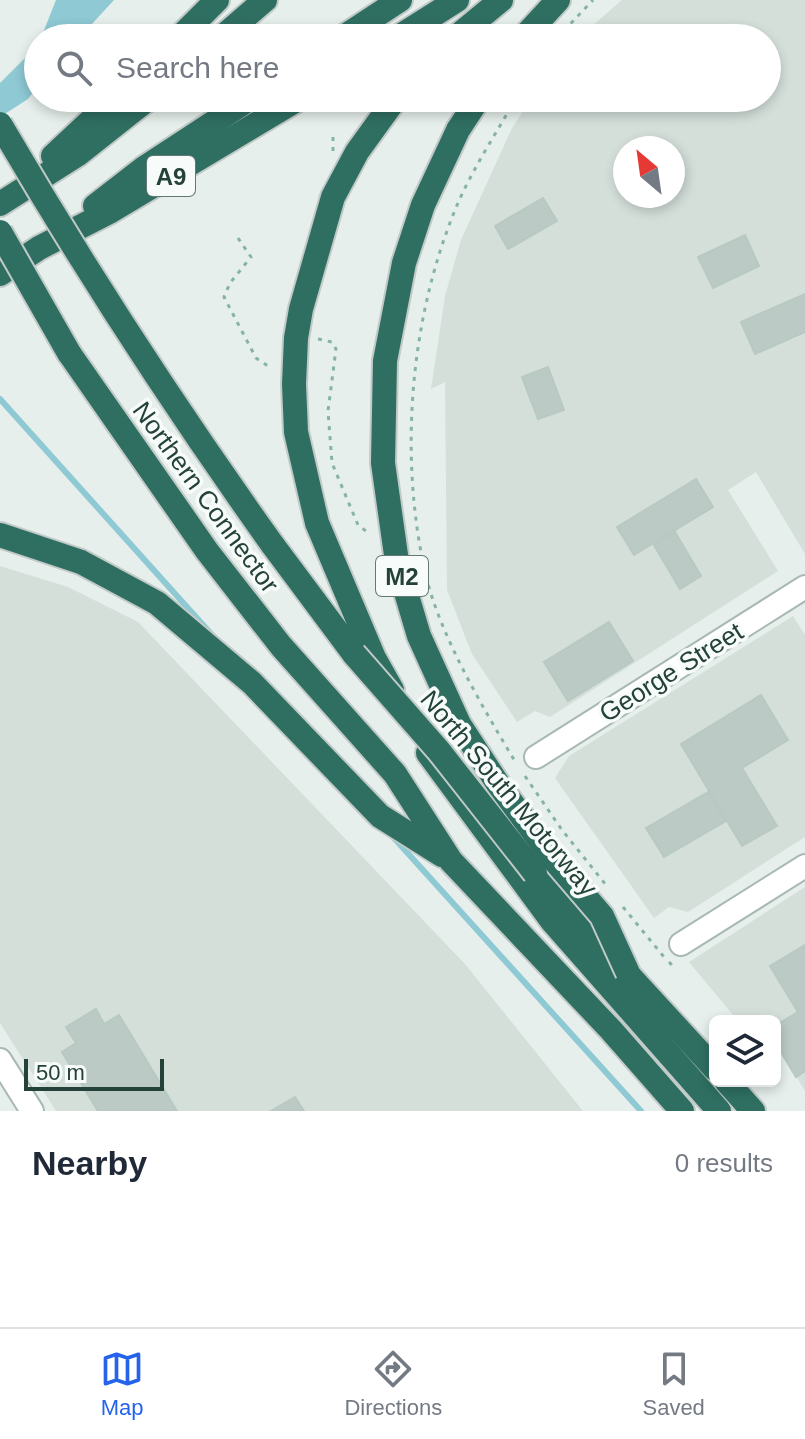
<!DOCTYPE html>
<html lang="en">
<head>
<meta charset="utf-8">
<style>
  body { margin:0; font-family:Helvetica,sans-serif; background:#f6f6f7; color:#1f2937 }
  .controls { position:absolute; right:24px; bottom:24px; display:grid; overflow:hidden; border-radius:12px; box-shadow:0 4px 12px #0003 }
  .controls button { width:72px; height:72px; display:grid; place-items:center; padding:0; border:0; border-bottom:2px solid #e0e1e3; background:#fff; color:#1f2937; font:40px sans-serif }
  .compass { position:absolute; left:613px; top:136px; width:72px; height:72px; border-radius:50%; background:#fff; box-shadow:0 4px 12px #0003; rotate:331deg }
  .scale { position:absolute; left:24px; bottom:20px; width:140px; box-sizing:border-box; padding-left:8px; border:4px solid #24423a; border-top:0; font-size:22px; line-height:28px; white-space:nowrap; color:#24423a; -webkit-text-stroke:6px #f7fbf9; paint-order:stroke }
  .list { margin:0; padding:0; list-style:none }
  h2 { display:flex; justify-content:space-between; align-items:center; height:104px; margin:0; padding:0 32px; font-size:34px }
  h2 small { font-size:26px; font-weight:400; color:#747a83 }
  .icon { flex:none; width:44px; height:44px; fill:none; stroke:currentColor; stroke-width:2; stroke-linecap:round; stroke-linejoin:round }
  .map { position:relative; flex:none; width:805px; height:1111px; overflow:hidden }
  .search { position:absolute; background:#fff; box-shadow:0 4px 12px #0003; left:24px; right:24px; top:24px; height:88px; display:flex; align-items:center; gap:20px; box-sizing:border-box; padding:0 28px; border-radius:44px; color:#747a83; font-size:30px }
  .sheet { height:216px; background:#fff }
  nav { display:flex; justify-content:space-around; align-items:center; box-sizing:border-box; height:112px; border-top:2px solid #e0e1e3; background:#fff; font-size:22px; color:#747a83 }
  nav a { display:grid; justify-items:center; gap:4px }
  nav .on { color:#2563eb }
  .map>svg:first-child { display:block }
</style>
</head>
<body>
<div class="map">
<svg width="805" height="1111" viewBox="0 0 805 1111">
  <rect width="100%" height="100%" fill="#e6efeb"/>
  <g fill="#d4dfda" fill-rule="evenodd">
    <path d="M622,0H805V554L756,472L728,490L778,571L550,717L535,711L517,722L472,654L447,590L445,382L431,389L445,296L461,240L512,128L532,98H767V38H578ZM625,148H673V196H625Z"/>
    <path d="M0,566L68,587L138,622L465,964L583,1111H56L0,1023Z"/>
    <path d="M793,616L805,635V837L688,912L669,907L654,918L555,778L569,756Z"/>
    <path d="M805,887V1091L775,1042V1021H738L689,962Z"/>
  </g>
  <g fill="#8ec9d4">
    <path d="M56,0H114L79,38H41Z"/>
    <path d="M38,45V86L28,99L0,117V83Z"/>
  </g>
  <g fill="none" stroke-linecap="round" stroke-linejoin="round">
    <g stroke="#8ec9d4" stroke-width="6">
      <path d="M0,399L213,636"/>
      <path d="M394,838L641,1111"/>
    </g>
  </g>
  <g fill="#bbcac4" stroke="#b8c9c2" stroke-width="2">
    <path d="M543,198L557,221L508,249L495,226Z"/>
    <path d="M745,235L759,266L713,288L698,257Z"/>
    <path d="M805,294V332L755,354L741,322Z"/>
    <path d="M548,367L564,410L538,419L522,377Z"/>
    <path d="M696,479L713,507L634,555L617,527Z"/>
    <path d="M675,532L701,576L680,589L654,545Z"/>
    <path d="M609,622L633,661L568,701L544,662Z"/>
    <path d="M761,695L788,740L742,768L777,826L742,846L681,744Z"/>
    <path d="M708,792L726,821L664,857L646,828Z"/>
    <path d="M805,945V1071L796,1077L775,1042V1026L798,1012L770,966Z"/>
    <path d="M96,1009L104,1024L119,1015L177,1111H98L62,1052L76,1043L66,1027Z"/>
    <path d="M295,1097L304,1111H271Z"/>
  </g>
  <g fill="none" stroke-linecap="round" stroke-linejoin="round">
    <defs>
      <g id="street">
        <path d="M536,757L805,587"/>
        <path d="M681,944L805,866"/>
        <path d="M0,1060L32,1111"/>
      </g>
      <g id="highway">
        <path d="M179,38L217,0"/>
        <path d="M221,38L265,0"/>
        <path d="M342,38L400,0"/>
        <path d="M397,38L457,0"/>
        <path d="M455,38L501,0"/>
        <path d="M523,38L558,0"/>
        <path d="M458,130L479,98"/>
        <path d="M53,156L115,98"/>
        <path d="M0,204L77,155L149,98"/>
        <path d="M95,206L144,168L251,98"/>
        <path d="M0,274L39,248L111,211L300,98"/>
        <path d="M69,353L207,551L281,646L395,774L451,861L611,1030L682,1111"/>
        <path d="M0,535L81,562L157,603L252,683L380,816L442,855"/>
        <path d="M272,544L354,654"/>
        <path d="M392,690L374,658L317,523L296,432L294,384L296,338L301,309L333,197L357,152L396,98"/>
        <path d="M428,753L552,921L719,1111"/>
        <path d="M535,873L715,1069"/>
        <path d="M726,1081L753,1111"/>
      </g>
    </defs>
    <use href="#street" stroke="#a8b8b2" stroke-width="26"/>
    <use href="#highway" stroke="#c2cac8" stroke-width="28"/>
    <g stroke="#86b3a5" stroke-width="3" stroke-dasharray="4 6" stroke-linecap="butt">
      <path d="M557,38L593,0"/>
      <path d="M516,98C496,134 471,171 455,210C410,320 399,455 425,572C439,634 483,708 516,763"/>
      <path d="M333,137V151"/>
      <path d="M238,238L251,257L230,283L224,297L256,358L268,366L272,363"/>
      <path d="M318,339L332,342L336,349L328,411L332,463L358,525L370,534"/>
      <path d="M525,776L562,830L606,885"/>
      <path d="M623,907L664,957"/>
      <path d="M669,962L676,969"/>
    </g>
    <use href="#street" stroke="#fff" stroke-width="22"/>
    <use href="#highway" stroke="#2f6f62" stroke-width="24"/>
    <defs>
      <g id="highway-bridge">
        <path d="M0,124C84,268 175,408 272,544"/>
        <path d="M458,130L423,205L404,263L385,361L383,463L397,562L419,636L459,724L498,784L554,860L602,916L628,973"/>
        <path d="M0,232L69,353"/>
        <path d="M354,654L439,751L535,873"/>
      </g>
    </defs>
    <use href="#highway-bridge" stroke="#c2cac8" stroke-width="28" stroke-linecap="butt"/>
    <use href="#highway-bridge" stroke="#2f6f62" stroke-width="24"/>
  </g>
  <g text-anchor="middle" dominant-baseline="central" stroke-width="7" stroke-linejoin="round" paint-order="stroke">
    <g fill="#f7fbf9" stroke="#637a73" stroke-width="2">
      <rect x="147" y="156" width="48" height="40" rx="6"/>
      <rect x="376" y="556" width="52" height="40" rx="6"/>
    </g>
    <g font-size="24" font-weight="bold" fill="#24423a">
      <text x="171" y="176">A9</text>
      <text x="402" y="576">M2</text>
    </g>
    <g font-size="26" fill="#24423a" stroke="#f7fbf9">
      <text transform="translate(206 497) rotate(54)">Northern Connector</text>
      <text transform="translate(671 672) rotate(-32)">George Street</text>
      <text transform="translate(509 793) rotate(50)">North South Motorway</text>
    </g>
  </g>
</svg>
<div class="controls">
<button><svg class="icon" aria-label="layers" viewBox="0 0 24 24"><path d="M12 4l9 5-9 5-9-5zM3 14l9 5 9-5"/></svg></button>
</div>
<svg class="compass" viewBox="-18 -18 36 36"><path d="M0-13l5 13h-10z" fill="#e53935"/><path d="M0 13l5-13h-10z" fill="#747a83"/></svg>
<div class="scale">50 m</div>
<div class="search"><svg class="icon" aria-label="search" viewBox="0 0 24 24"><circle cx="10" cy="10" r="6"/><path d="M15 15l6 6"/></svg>Search here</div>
</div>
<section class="sheet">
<h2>Nearby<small>0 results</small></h2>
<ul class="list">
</ul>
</section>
<nav>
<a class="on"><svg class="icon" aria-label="map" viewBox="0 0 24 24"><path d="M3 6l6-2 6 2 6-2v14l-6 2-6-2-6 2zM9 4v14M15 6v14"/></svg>Map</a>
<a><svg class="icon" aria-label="directions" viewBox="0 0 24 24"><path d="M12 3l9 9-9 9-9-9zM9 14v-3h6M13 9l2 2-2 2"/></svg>Directions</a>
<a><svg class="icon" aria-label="saved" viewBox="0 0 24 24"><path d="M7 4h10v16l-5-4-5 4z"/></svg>Saved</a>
</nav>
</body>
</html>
